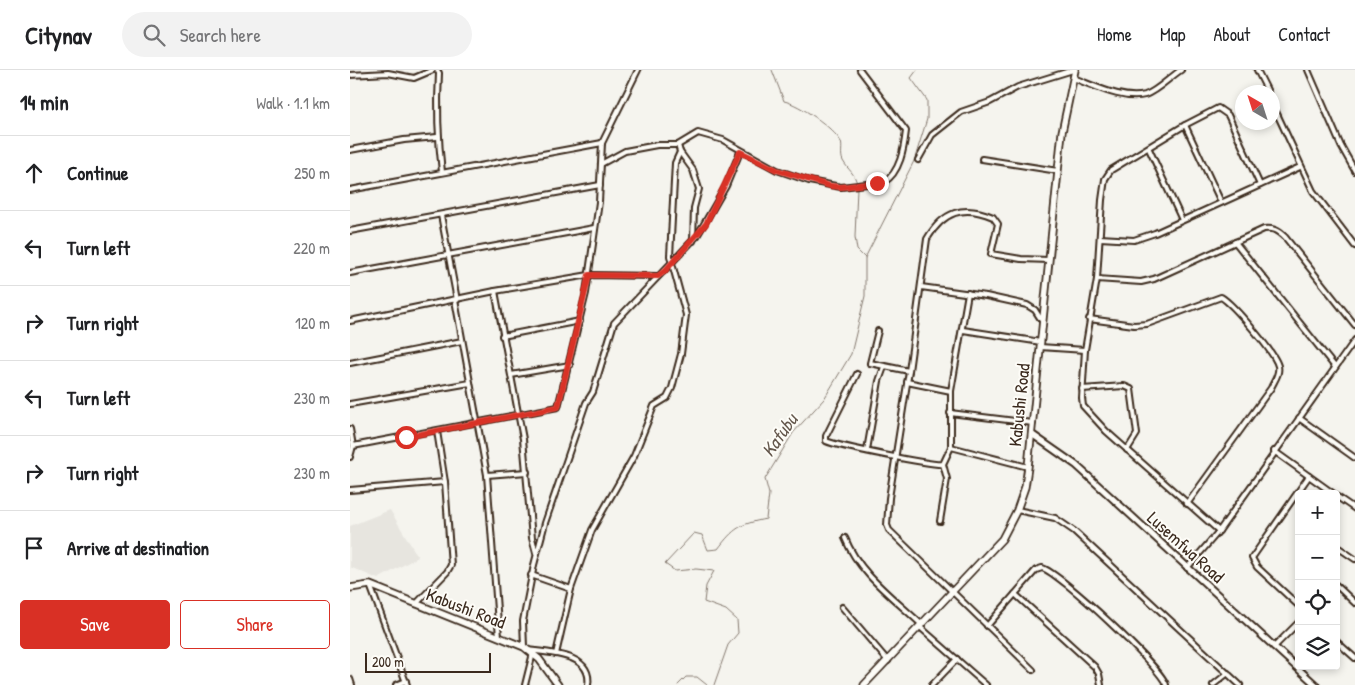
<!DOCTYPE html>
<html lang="en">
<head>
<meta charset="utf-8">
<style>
  body { margin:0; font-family:"Patrick Hand",sans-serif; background:#f2f2f2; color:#202124 }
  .controls { position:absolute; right:15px; bottom:15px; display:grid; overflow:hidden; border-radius:5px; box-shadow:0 2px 8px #0003 }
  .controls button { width:45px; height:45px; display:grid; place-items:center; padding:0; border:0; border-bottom:1px solid #e0e0e0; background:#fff; color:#202124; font:25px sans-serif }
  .compass { position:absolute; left:885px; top:15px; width:45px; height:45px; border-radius:50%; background:#fff; box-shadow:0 2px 8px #0003; rotate:321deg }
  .scale { position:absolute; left:15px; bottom:12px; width:126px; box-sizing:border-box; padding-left:5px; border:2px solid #3b2a1e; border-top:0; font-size:14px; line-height:18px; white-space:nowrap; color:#3b2a1e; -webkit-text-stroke:4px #fdfcf7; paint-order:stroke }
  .stop { position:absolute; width:15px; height:15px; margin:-11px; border:4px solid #d93025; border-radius:50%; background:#fff }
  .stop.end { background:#d93025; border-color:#fff; box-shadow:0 1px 5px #0008 }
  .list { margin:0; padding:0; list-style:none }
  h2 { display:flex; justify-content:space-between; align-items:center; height:65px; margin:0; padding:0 20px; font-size:21px }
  h2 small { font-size:16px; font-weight:400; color:#757577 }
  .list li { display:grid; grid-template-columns:32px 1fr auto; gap:15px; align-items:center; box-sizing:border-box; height:75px; padding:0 20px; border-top:1px solid #e0e0e0 }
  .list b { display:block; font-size:19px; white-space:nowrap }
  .list em { font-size:16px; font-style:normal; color:#757577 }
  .actions { display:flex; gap:10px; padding:15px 20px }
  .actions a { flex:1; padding:11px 0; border:1px solid #d93025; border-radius:5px; text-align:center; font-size:18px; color:#d93025 }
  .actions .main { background:#d93025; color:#fff }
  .icon { flex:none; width:28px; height:28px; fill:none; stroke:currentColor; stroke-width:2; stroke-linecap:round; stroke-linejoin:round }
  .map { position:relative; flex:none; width:1005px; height:615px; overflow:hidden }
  header { display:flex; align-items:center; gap:30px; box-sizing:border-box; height:70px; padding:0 25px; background:#fff; border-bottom:1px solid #e0e0e0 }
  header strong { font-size:24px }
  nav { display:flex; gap:28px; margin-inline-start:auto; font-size:18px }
  .search { width:350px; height:45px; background:#f2f2f2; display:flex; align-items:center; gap:12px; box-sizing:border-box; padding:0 18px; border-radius:28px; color:#757577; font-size:19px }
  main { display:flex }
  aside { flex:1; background:#fff }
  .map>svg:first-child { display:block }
</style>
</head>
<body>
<header>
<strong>Citynav</strong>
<div class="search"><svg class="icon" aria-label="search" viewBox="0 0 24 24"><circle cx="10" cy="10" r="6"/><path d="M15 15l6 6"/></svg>Search here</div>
<nav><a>Home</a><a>Map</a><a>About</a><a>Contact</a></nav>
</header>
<main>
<aside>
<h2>14 min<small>Walk · 1.1 km</small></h2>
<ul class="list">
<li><svg class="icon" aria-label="ahead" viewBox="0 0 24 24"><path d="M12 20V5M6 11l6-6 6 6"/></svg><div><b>Continue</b></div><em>250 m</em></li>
<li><svg class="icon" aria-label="left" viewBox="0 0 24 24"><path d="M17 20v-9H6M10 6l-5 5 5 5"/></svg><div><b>Turn left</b></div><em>220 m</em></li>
<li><svg class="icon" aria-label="right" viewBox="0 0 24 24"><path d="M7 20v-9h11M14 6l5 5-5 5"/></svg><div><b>Turn right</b></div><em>120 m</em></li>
<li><svg class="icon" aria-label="left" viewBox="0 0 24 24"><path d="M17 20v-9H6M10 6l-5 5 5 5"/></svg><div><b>Turn left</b></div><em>230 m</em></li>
<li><svg class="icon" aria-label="right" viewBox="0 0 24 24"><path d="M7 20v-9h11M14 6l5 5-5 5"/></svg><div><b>Turn right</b></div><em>230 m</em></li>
<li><svg class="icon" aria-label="arrive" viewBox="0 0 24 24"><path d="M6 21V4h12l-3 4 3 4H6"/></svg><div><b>Arrive at destination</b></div></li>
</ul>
<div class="actions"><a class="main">Save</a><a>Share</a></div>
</aside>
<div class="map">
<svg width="1005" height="615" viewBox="0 0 1005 615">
  <rect width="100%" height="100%" fill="#f5f4ee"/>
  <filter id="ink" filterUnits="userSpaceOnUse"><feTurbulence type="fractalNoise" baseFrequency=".02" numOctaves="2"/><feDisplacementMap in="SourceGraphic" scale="10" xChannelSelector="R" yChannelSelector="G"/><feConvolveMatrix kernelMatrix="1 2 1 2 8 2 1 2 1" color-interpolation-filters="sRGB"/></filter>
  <g filter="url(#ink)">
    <path fill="#e7e5df" d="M40,440L68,487L28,509L0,497V456Z"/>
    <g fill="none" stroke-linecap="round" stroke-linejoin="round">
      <g stroke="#84786e" stroke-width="1">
        <path d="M422,0L434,31C449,34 484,58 491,72C493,77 490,85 493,91C498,100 505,103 507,114"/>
        <path d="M507,118L505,167L507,180L515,188"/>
        <path d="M328,615L336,607H347L357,615"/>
        <path d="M364,615L378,575L388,563L387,550L376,540L354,532L356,516L364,501L346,499L325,501L315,494L344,463L352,465L358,480L368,479C384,458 390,454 416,449L419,424L415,409L443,363L474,329L501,284L515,226V188L564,91L577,49V30L561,8L567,0"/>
      </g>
      <defs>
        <g id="minor">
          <path d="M87,0L89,3C87,36 88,69 92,102"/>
          <path d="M907,0L918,22"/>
          <path d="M958,0L991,76L1005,101"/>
          <path d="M0,5L38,3L64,8L83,0"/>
          <path d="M723,8C743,15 773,31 795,25C807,21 820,7 831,0"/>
          <path d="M922,33L963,121L1005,176"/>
          <path d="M835,55L871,132"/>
          <path d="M328,75L330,82L343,100L349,119L344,138L343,171"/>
          <path d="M799,79L832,150"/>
          <path d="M0,80L54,70L87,67"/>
          <path d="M632,89L708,101"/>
          <path d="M568,90L582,65L611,42L640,32L668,17L723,0"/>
          <path d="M251,94L275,81L307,75H328L348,63L373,70L427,100L459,111L491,117L534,112C550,103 554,78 556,61L510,0"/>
          <path d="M0,120L252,73"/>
          <path d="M91,145L107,230"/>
          <path d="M0,161L250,115"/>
          <path d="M750,168L784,170L805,163L950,97"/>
          <path d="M885,172L985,297"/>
          <path d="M0,203L244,158"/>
          <path d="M747,209L791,212L804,209L914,159C923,158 928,160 935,167L1005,255"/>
          <path d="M571,217L636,226L677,235L685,240L692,251"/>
          <path d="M145,221L173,369L182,468L186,483"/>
          <path d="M105,230L137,405L149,567"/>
          <path d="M739,249L784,255L797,254L871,227C883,234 925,283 928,296C930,304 924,311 921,318L837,434"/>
          <path d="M0,251L145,221L239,205L308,206"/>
          <path d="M613,260L691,272"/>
          <path d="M528,261L520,293L559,301L539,428L537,455L539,460L683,600"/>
          <path d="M152,266L230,251"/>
          <path d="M690,277L735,280"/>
          <path d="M0,293L112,271"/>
          <path d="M559,301L577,169C593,142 613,134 643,147L648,154L641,184L671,189L699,190"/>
          <path d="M507,304L476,366V371C487,376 584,396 593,394L601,377V321L618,223"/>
          <path d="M161,305L220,295"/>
          <path d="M557,312L601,321"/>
          <path d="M732,319L774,316L781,319L787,364L777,380"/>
          <path d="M0,334L120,313"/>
          <path d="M600,343L683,353"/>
          <path d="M949,348L1005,388"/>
          <path d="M0,359L3,376L0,387"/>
          <path d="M3,376L208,337L236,223L249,132L252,73L288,0"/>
          <path d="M601,377L678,397"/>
          <path d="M517,380L529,311L534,297"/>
          <path d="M924,381L984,424"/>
          <path d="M137,405L177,402"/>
          <path d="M0,420L95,412"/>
          <path d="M986,426L1005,439"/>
          <path d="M667,440L705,448L724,461L890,615"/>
          <path d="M590,451L597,409L593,394"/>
          <path d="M869,461L756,361L733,336L732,328L735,280L747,209L752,130L755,109L761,100L835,55L868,38L878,45L910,115"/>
          <path d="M495,468C509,504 545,529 572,555"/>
          <path d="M986,476L1005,489"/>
          <path d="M837,498L869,461L1005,270"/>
          <path d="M181,505L221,519L206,584"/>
          <path d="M20,515L57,615"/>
          <path d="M986,515L1005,533"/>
          <path d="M221,519L242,460L284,386L304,336L317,328L322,318L331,284L336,245L320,186L325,93L330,82"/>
          <path d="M665,524L745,597L749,604L751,615"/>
          <path d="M66,534L97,502L101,495L95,412L87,361"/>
          <path d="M949,536L907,497L902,488L959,406"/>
          <path d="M492,537L538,591"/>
          <path d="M637,556L686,500L692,498C709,502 813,599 816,615"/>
          <path d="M570,557L636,615"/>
          <path d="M986,571L1005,588"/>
          <path d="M174,577L173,551L184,495L195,453L236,333L243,322L264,253L347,166L376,116L390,82"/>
          <path d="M924,577L949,552"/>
          <path d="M178,580C201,583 243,584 238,615"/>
          <path d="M0,609L2,615"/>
          <path d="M46,615L56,611"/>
          <path d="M175,615L183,583"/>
          <path d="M582,615L607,589"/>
          <path d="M863,615L878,603"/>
        </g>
        <path id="tertiary" d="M683,365L726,395L966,615"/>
        <g id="secondary">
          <path d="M0,518L20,515L174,577L189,589L208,615"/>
          <path d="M514,615L652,469L667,440L675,417L678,397L712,62L725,0"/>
        </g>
      </defs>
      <use href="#minor" stroke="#3b2a1e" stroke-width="8"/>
      <use href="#tertiary" stroke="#3b2a1e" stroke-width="9"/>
      <use href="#secondary" stroke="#3b2a1e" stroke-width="9"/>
      <use href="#minor" stroke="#fdfcf7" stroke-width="4"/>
      <use href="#tertiary" stroke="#fdfcf7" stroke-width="5"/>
      <use href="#secondary" stroke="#fdfcf7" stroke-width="5.5"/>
    </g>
  </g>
  <g fill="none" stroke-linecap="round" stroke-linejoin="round" filter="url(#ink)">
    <path stroke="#d93025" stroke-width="6" d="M56,367L208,337L239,205L308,206L315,201L356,154L390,82L427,100L480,116L491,117L527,113"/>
  </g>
  <g text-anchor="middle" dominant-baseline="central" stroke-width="4" stroke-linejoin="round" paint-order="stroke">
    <g font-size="18" fill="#3b2a1e" stroke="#fdfcf7">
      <text transform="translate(669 335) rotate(-84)">Kabushi Road</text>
      <text transform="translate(836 477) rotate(42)">Lusemfwa Road</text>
      <text transform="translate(116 538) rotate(21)">Kabushi Road</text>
    </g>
    <g font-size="19" font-style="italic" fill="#65584d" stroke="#fdfcf7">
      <text transform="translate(429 365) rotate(-55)">Kafubu</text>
    </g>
  </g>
</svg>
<div class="controls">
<button>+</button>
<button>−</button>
<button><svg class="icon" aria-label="locate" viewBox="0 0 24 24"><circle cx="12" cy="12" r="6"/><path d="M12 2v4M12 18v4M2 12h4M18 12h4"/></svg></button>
<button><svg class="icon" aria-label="layers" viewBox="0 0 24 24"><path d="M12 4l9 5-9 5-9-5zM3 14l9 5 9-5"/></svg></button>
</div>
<svg class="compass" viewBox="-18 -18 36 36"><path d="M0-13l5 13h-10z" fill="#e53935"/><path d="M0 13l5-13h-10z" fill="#757577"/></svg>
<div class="scale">200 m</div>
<div class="stop" style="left:56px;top:367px"></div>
<div class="stop end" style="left:527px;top:113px"></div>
</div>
</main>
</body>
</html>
